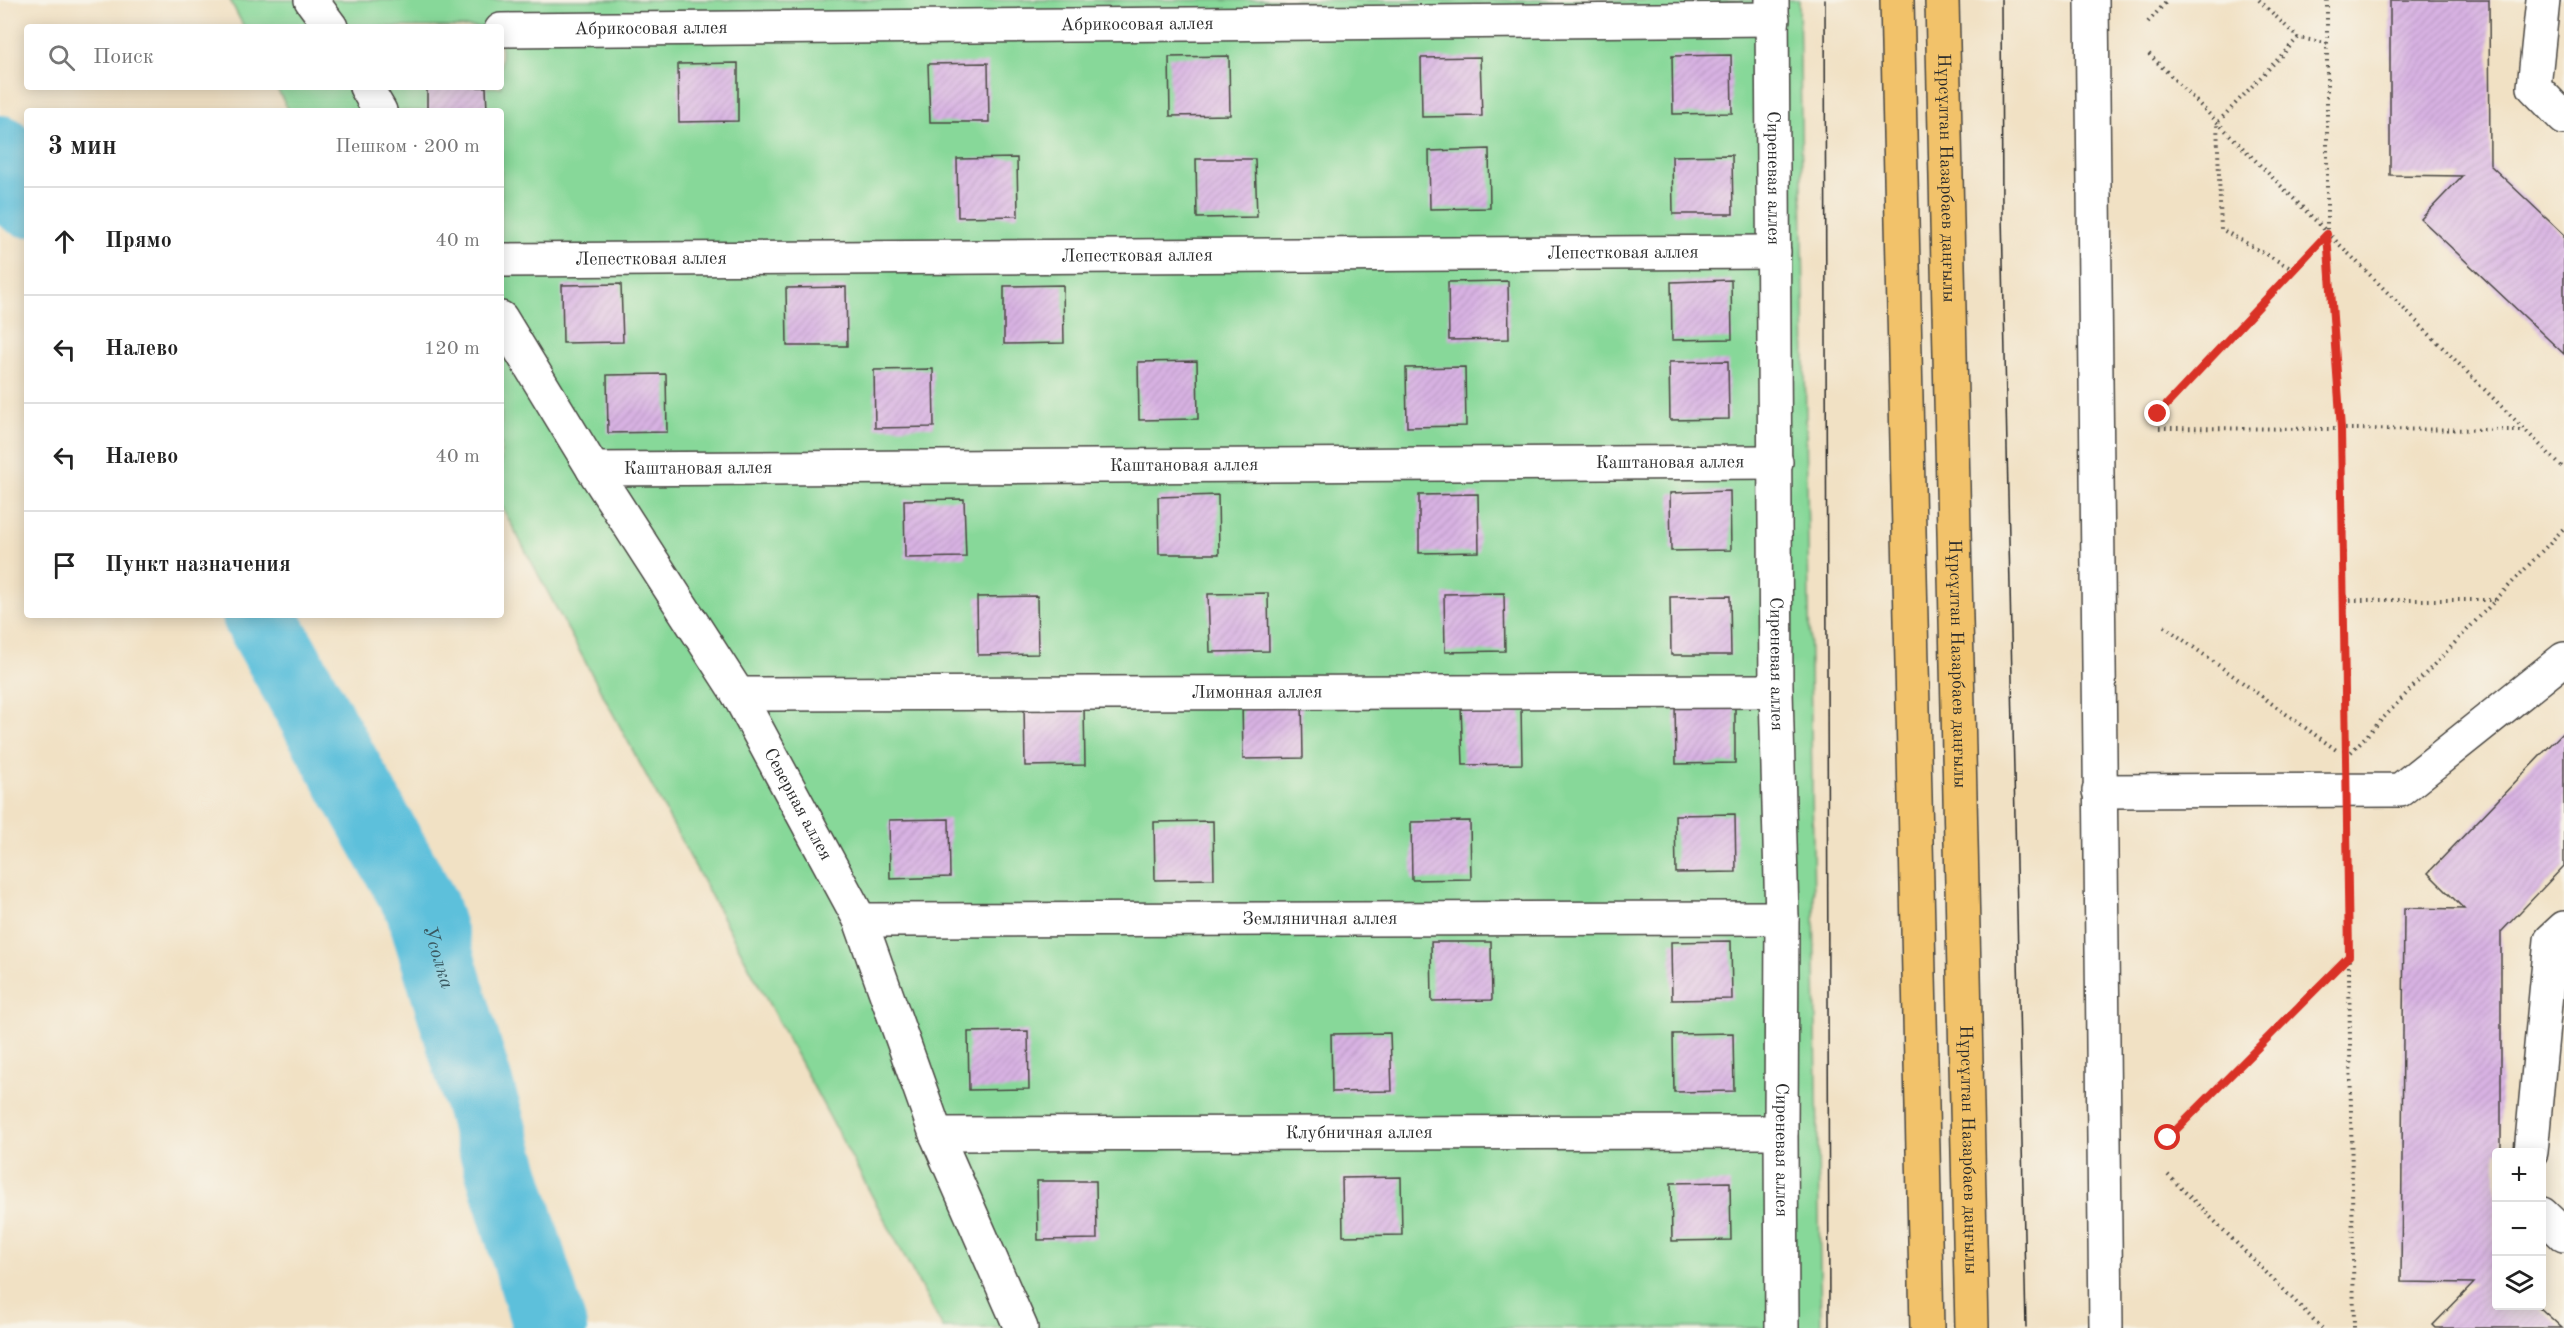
<!DOCTYPE html>
<html lang="ru">
<head>
<meta charset="utf-8">
<style>
  body { margin:0; font-family:"Old Standard TT",serif; background:#f2f2f2; color:#222 }
  .controls { position:absolute; right:18px; bottom:18px; display:grid; overflow:hidden; border-radius:6px; box-shadow:0 3px 15px #0003 }
  .controls button { width:54px; height:54px; display:grid; place-items:center; padding:0; border:0; border-bottom:2px solid #e0e0e0; background:#fff; color:#222; font:30px sans-serif }
  .stop { position:absolute; width:18px; height:18px; margin:-14px; border:4px solid #d93025; border-radius:50%; background:#fff }
  .stop.end { background:#d93025; border-color:#fff; box-shadow:0 2px 6px #0008 }
  .list { margin:0; padding:0; list-style:none }
  h2 { display:flex; justify-content:space-between; align-items:center; height:78px; margin:0; padding:0 24px; font-size:26px }
  h2 small { font-size:20px; font-weight:400; color:#767676 }
  .list li { display:grid; grid-template-columns:39px 1fr auto; gap:18px; align-items:center; box-sizing:border-box; height:108px; padding:0 24px; border-top:2px solid #e0e0e0 }
  .list b { display:block; font-size:22px; white-space:nowrap }
  .list em { font-size:20px; font-style:normal; color:#767676 }
  .icon { flex:none; width:33px; height:33px; fill:none; stroke:currentColor; stroke-width:2; stroke-linecap:round; stroke-linejoin:round }
  .map { position:relative; flex:none; width:2564px; height:1328px; overflow:hidden }
  .search { position:absolute; background:#fff; box-shadow:0 3px 15px #0003; left:24px; top:24px; width:480px; height:66px; display:flex; align-items:center; gap:15px; box-sizing:border-box; padding:0 21px; border-radius:6px; color:#767676; font-size:22px }
  .panel { position:absolute; background:#fff; box-shadow:0 3px 15px #0003; left:24px; top:108px; width:480px; height:510px; border-radius:6px }
  .map>svg:first-child { display:block }
</style>
</head>
<body>
<div class="map">
<svg width="2564" height="1328" viewBox="0 0 2564 1328">
  <defs>
    <pattern id="building-hatch" width="6" height="6" patternUnits="userSpaceOnUse" patternTransform="scale(1.5)"><rect width="6" height="6" fill="#d8b2e3"/><path d="M-1 1l2-2M0 6l6-6M5 7l2-2" fill="none" stroke="#ba99c3"/></pattern>
  </defs>
  <rect width="100%" height="100%" fill="#f7f3e8"/>
  <filter id="ink" filterUnits="userSpaceOnUse"><feTurbulence type="fractalNoise" baseFrequency=".0167" numOctaves="2"/><feDisplacementMap in="SourceGraphic" scale="12" xChannelSelector="R" yChannelSelector="G"/><feConvolveMatrix kernelMatrix="1 2 1 2 8 2 1 2 1" color-interpolation-filters="sRGB"/></filter>
  <filter id="wash" filterUnits="userSpaceOnUse"><feTurbulence type="fractalNoise" baseFrequency=".008" numOctaves="4" result="noise"/><feDisplacementMap in="SourceGraphic" scale="24" xChannelSelector="R" yChannelSelector="G"/><feGaussianBlur stdDeviation="1.35" result="paint"/><feColorMatrix in="noise" values="0 0 0 0 0 0 0 0 0 0 0 0 0 0 0 0 0 1.4 0 .05"/><feComposite in="paint" operator="in"/></filter>
  <g filter="url(#wash)">
    <rect width="100%" height="100%" fill="#f1e1c4"/>
    <path fill="#87d899" stroke="#598262" stroke-width="1.5" d="M230,0H1799L1821,1328H943L501,505V111H289L276,87H501V27H244Z"/>
    <g fill="none" stroke-linecap="round" stroke-linejoin="round">
      <g stroke="#5dc0db" stroke-width="74">
        <path d="M0,152L27,200"/>
        <path id="s1" d="M259,615L422,907L550,1328"/>
      </g>
    </g>
    <g id="blocks">
      <g fill="url(#building-hatch)">
        <path d="M2390,0H2489L2490,165L2564,235V354L2421,219L2462,176L2390,175Z"/>
        <path d="M1731,55L1732,113L1673,114L1672,56Z"/>
        <path d="M1229,56L1230,115L1170,116L1169,57Z"/>
        <path d="M1480,57L1482,116L1422,117L1421,58Z"/>
        <path d="M738,63V121L679,122L678,64Z"/>
        <path d="M988,63L989,122H930L928,64Z"/>
        <path d="M427,87H486L487,111H427Z"/>
        <path d="M1489,149L1490,208L1430,209L1429,151Z"/>
        <path d="M1732,155L1733,214H1673L1672,156Z"/>
        <path d="M1017,158L1018,216L958,217L957,159Z"/>
        <path d="M1196,159H1255L1257,217L1197,218Z"/>
        <path d="M1731,280L1732,339L1672,340L1671,282Z"/>
        <path d="M1508,281L1509,339L1449,340L1448,282Z"/>
        <path d="M621,284L623,342L563,343L562,285Z"/>
        <path d="M1063,285L1064,343L1004,344V286Z"/>
        <path d="M846,287L847,346H787L786,288Z"/>
        <path d="M1197,361L1198,419L1139,420L1138,362Z"/>
        <path d="M1728,361L1729,419L1670,420L1669,362Z"/>
        <path d="M1465,367L1466,426L1407,427L1406,368Z"/>
        <path d="M933,369L934,427L875,428L874,370Z"/>
        <path d="M666,374L667,432L608,433L607,375Z"/>
        <path d="M1730,491L1731,550L1671,551L1670,493Z"/>
        <path d="M1478,494L1479,552L1419,553V495Z"/>
        <path d="M1218,495L1219,554H1159L1158,497Z"/>
        <path d="M964,499L966,557L905,558L904,500Z"/>
        <path d="M1268,593L1269,651L1210,652L1208,594Z"/>
        <path d="M1504,593L1505,651L1445,652L1444,594Z"/>
        <path d="M1037,596L1038,654L978,655L977,597Z"/>
        <path d="M1730,596L1731,655H1671L1670,597Z"/>
        <path d="M1302,700L1303,758L1243,759L1242,701Z"/>
        <path d="M1735,704V763L1676,764L1675,705Z"/>
        <path d="M1461,706H1521L1522,764L1463,765Z"/>
        <path d="M1024,707H1084L1085,765L1025,766Z"/>
        <path d="M2564,731V866L2501,932V1152H2496V1306H2538L2562,1328H2436L2433,1325L2474,1283L2401,1282L2404,908L2464,909L2428,873Z"/>
        <path d="M1735,814L1736,872L1676,873L1675,815Z"/>
        <path d="M949,819L950,877L890,879L889,820Z"/>
        <path d="M1213,821L1214,879L1155,880L1154,822Z"/>
        <path d="M1470,821L1471,879L1412,880L1411,822Z"/>
        <path d="M1731,941L1732,999L1672,1000L1671,942Z"/>
        <path d="M1431,942H1491L1492,1000L1432,1001Z"/>
        <path d="M1028,1031L1029,1089L969,1090L968,1032Z"/>
        <path d="M1390,1033L1392,1091L1332,1092L1331,1034Z"/>
        <path d="M1733,1033L1734,1091L1674,1092L1673,1034Z"/>
        <path d="M1401,1177L1402,1235L1343,1236L1342,1178Z"/>
        <path d="M1037,1181H1096L1097,1239L1038,1240Z"/>
        <path d="M1730,1182L1731,1240L1672,1241L1671,1183Z"/>
      </g>
    </g>
  </g>
  <g filter="url(#ink)">
    <use href="#blocks" fill-opacity="0" stroke="#494642" stroke-width="1.5"/>
    <g fill="none" stroke-linecap="round" stroke-linejoin="round">
      <defs>
        <g id="minor">
          <path d="M311,0L331,27"/>
          <path id="s2" d="M1772,0L1776,691L1782,918L1781,1132L1782,1328"/>
          <path d="M2092,0L2106,1328"/>
          <path d="M2543,0L2534,87L2564,118"/>
          <path id="s3" d="M501,30L1773,19"/>
          <path d="M366,87L380,111"/>
          <path id="s4" d="M501,260L1774,252"/>
          <path id="s5" d="M501,318L593,469L738,694L860,920L936,1134L1021,1328"/>
          <path id="s6" d="M593,469L1776,462"/>
          <path id="s7" d="M738,694L1776,691"/>
          <path d="M2099,791L2400,790L2564,659"/>
          <path id="s8" d="M860,920L1782,918"/>
          <path id="s9" d="M936,1134L1781,1132"/>
          <path d="M2531,1152L2551,940L2564,928"/>
          <path d="M2542,1214L2564,1235"/>
        </g>
        <g id="major">
          <path d="M1897,0L1927,1328"/>
          <path id="s10" d="M1942,0L1972,1328"/>
        </g>
      </defs>
      <use href="#minor" stroke="#494642" stroke-width="36"/>
      <use href="#major" stroke="#494642" stroke-width="36"/>
      <g stroke="#494642" stroke-width="4" stroke-dasharray="1.5 4.5" stroke-linecap="butt">
        <path d="M2259,0L2298,38"/>
        <path d="M2327,0V234L2341,429L2346,751"/>
        <path d="M2148,22L2168,0"/>
        <path d="M2149,54L2564,469"/>
        <path d="M2294,270L2221,229L2217,123L2298,38L2327,43"/>
        <path d="M2158,414L2326,235"/>
        <path d="M2159,428L2524,430"/>
        <path d="M2344,600H2495"/>
        <path d="M2164,626L2339,752"/>
        <path d="M2351,752L2564,528"/>
        <path d="M2347,828L2354,1328"/>
        <path d="M2168,1138L2349,956"/>
        <path d="M2168,1175L2322,1328"/>
      </g>
      <use href="#minor" stroke="#fff" stroke-width="33"/>
      <use href="#major" stroke="#f2c26a" stroke-width="33"/>
      <g stroke="#2b2b2b" stroke-width="1.5">
        <path d="M1825,0L1829,1328"/>
        <path d="M2001,0L2002,215L2026,1328"/>
      </g>
    </g>
  </g>
  <g fill="none" stroke-linecap="round" stroke-linejoin="round" filter="url(#ink)">
    <path stroke="#d93025" stroke-width="8" d="M2158,414L2327,234L2341,429L2349,956L2168,1138"/>
  </g>
  <g text-anchor="middle" dominant-baseline="central" stroke-width="5" stroke-linejoin="round" paint-order="stroke">
    <g font-size="18" fill="#2b2b2b" stroke="#f7f3e8">
      <text stroke="none"><textPath href="#s3" startOffset="636">Абрикосовая аллея</textPath></text>
      <text stroke="none"><textPath href="#s3" startOffset="150">Абрикосовая аллея</textPath></text>
      <text stroke="none"><textPath href="#s2" startOffset="178">Сиреневая аллея</textPath></text>
      <text stroke="none"><textPath href="#s10" startOffset="178">Нұрсұлтан Назарбаев даңғылы</textPath></text>
      <text stroke="none"><textPath href="#s4" startOffset="1122">Лепестковая аллея</textPath></text>
      <text stroke="none"><textPath href="#s4" startOffset="636">Лепестковая аллея</textPath></text>
      <text stroke="none"><textPath href="#s4" startOffset="150">Лепестковая аллея</textPath></text>
      <text stroke="none"><textPath href="#s6" startOffset="1077">Каштановая аллея</textPath></text>
      <text stroke="none"><textPath href="#s6" startOffset="591">Каштановая аллея</textPath></text>
      <text stroke="none"><textPath href="#s6" startOffset="105">Каштановая аллея</textPath></text>
      <text stroke="none"><textPath href="#s2" startOffset="664">Сиреневая аллея</textPath></text>
      <text stroke="none"><textPath href="#s10" startOffset="664">Нұрсұлтан Назарбаев даңғылы</textPath></text>
      <text stroke="none"><textPath href="#s7" startOffset="519">Лимонная аллея</textPath></text>
      <text stroke="none"><textPath href="#s5" startOffset="570">Северная аллея</textPath></text>
      <text stroke="none"><textPath href="#s8" startOffset="460">Земляничная аллея</textPath></text>
      <text stroke="none"><textPath href="#s9" startOffset="423">Клубничная аллея</textPath></text>
      <text stroke="none"><textPath href="#s2" startOffset="1150">Сиреневая аллея</textPath></text>
      <text stroke="none"><textPath href="#s10" startOffset="1150">Нұрсұлтан Назарбаев даңғылы</textPath></text>
    </g>
    <g font-size="20" font-style="italic" fill="#3a5860" stroke="#f7f3e8">
      <text stroke="none"><textPath href="#s1" startOffset="387">Усолка</textPath></text>
    </g>
  </g>
</svg>
<div class="controls">
<button>+</button>
<button>−</button>
<button><svg class="icon" aria-label="layers" viewBox="0 0 24 24"><path d="M12 4l9 5-9 5-9-5zM3 14l9 5 9-5"/></svg></button>
</div>
<div class="stop" style="left:2168px;top:1138px"></div>
<div class="stop end" style="left:2158px;top:414px"></div>
<div class="search"><svg class="icon" aria-label="search" viewBox="0 0 24 24"><circle cx="10" cy="10" r="6"/><path d="M15 15l6 6"/></svg>Поиск</div>
<section class="panel">
<h2>3 мин<small>Пешком · 200 m</small></h2>
<ul class="list">
<li><svg class="icon" aria-label="ahead" viewBox="0 0 24 24"><path d="M12 20V5M6 11l6-6 6 6"/></svg><div><b>Прямо</b></div><em>40 m</em></li>
<li><svg class="icon" aria-label="left" viewBox="0 0 24 24"><path d="M17 20v-9H6M10 6l-5 5 5 5"/></svg><div><b>Налево</b></div><em>120 m</em></li>
<li><svg class="icon" aria-label="left" viewBox="0 0 24 24"><path d="M17 20v-9H6M10 6l-5 5 5 5"/></svg><div><b>Налево</b></div><em>40 m</em></li>
<li><svg class="icon" aria-label="arrive" viewBox="0 0 24 24"><path d="M6 21V4h12l-3 4 3 4H6"/></svg><div><b>Пункт назначения</b></div></li>
</ul>
</section>
</div>
</body>
</html>
